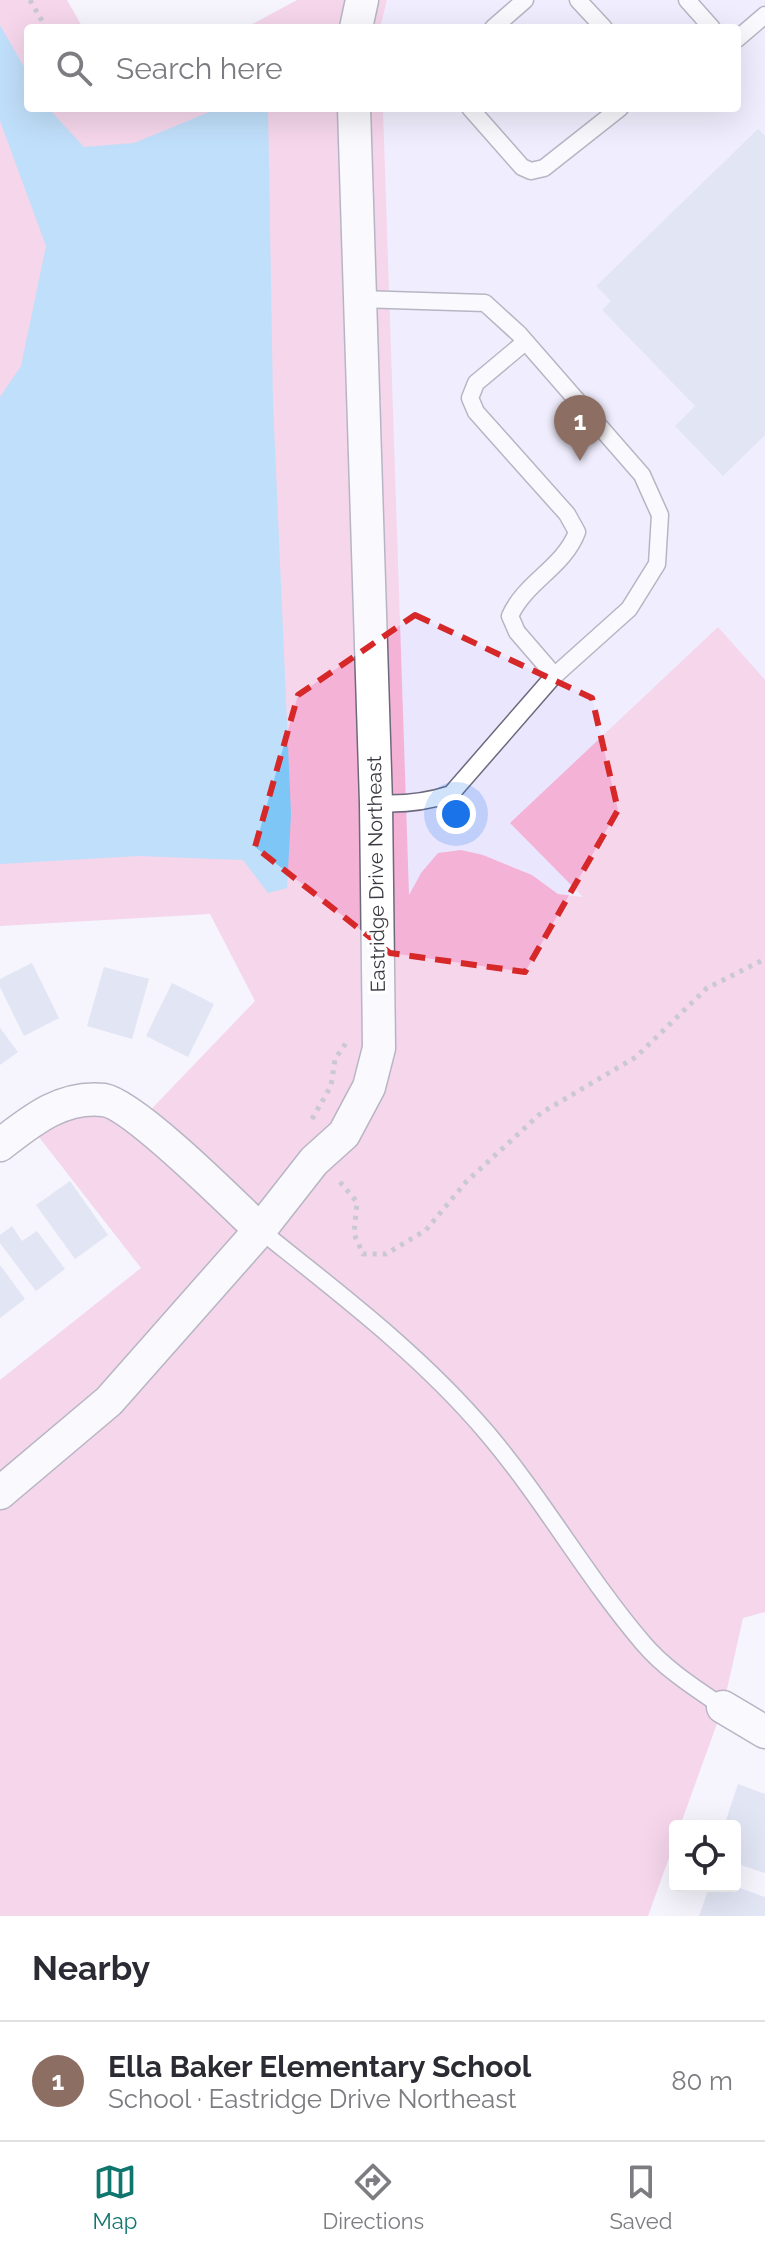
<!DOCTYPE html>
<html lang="en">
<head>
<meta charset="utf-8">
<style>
  body { margin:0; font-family:Raleway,sans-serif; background:#f7f7f7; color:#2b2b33 }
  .controls { position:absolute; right:24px; bottom:24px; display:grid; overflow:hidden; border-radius:8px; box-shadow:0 8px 32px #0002 }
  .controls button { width:72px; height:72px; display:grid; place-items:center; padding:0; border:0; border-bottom:2px solid #e1e1e2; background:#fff; color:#2b2b33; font:40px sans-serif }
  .you { position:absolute; left:456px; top:814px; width:28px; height:28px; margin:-20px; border:6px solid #fff; border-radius:50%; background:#1a73e8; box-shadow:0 0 0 12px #1a73e833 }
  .badge { display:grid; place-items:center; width:52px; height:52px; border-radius:50%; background:#0f766e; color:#fff; font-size:26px; font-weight:700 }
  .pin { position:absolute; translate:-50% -66px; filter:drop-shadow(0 2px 4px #0008) }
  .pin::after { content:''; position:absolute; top:42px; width:28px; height:24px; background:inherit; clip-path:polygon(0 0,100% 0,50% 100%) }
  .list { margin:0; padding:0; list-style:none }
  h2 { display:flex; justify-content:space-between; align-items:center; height:104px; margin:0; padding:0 32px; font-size:34px }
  h2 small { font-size:26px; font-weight:400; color:#7c7c81 }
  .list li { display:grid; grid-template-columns:52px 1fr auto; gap:24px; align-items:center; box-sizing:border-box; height:120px; padding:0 32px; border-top:2px solid #e1e1e2 }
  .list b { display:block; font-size:30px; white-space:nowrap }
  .list p { margin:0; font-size:26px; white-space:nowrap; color:#7c7c81 }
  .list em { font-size:26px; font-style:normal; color:#7c7c81 }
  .icon { flex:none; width:44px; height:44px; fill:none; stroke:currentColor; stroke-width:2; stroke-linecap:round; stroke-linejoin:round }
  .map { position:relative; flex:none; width:765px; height:1916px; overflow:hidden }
  .search { position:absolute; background:#fff; box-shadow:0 8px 32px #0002; left:24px; right:24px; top:24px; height:88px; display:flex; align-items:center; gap:20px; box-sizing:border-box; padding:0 28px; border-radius:8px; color:#7c7c81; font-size:30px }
  .sheet { height:224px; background:#fff }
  nav { display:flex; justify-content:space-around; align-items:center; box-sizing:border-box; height:112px; border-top:2px solid #e1e1e2; background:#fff; font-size:22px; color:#7c7c81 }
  nav a { display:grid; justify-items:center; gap:4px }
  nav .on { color:#0f766e }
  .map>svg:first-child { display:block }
</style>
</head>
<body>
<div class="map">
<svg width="765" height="1916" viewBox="0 0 765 1916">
  <rect width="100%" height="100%" fill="#f5f4fd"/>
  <path fill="#e9e6fe" d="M387,0H765V815L583,897L558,894L532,875L483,855L421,873L408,897L383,108H737V28H380Z"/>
  <g fill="#f3b2d6">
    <path d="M0,0H67L83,28H28V108H383L409,895L421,873L438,853L461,850L483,855L532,875L558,894L583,897L510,823L718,627L765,680V1612L743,1618L723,1707L680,1826H675V1841L648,1916H0V1380L141,1268L28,1123L52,1108L140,1121L255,1001L210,914L0,926Z"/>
    <path d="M297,0H387L380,28H245Z"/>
  </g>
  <path fill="#7ec6f6" d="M0,25L28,74V108H48L84,147L134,143L219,108H268L273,403L291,814L287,888L268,893L243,860L138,856L0,864V397L21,366L46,246L0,121Z"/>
  <g fill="#c9d3e8">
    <path d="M758,129L765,136V435L723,476L675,426L695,406L602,310L611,301L596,286Z"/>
    <path d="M32,963L59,1018L24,1036L0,987V979Z"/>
    <path d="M104,967L149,979L132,1039L87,1026Z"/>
    <path d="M172,983L214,1004L188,1057L146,1036Z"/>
    <path d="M0,1028L18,1052L0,1065Z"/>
    <path d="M70,1181L108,1235L75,1259L36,1205Z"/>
    <path d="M12,1226L22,1241L37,1231L65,1269L36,1291L0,1243V1235Z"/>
    <path d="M0,1265L25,1299L0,1318Z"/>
    <path d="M738,1784L765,1794V1873L735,1863V1826H724Z"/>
    <path d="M720,1886H734L765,1897V1916H699L709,1888L718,1891Z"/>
  </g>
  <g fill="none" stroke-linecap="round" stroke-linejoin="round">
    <defs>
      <g id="service">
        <path d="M578,0L604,28"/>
        <path d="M687,0L712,28"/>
        <path d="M493,28L525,0"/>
        <path d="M737,39L765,15"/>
        <path d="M470,108L522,167L531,171L544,168L620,108"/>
        <path d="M359,299L485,303L519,334L642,475L660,515L657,564L629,609L552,678L451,794C426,802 402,805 376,803"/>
        <path d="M525,342L476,383L470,398L476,412L567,514L577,532C564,567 525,582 510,616L517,632L555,676"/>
        <path d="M260,1230C339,1293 421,1355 487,1433C543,1499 586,1576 643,1643C665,1669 695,1688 723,1707"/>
      </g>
      <g id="minor">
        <path d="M356,28L362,0"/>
        <path d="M0,1145C31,1121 62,1095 104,1100C134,1105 234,1205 260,1230"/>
        <path d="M0,1493L109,1401L260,1230L314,1161L344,1134L369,1087L379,1048L376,803L354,108"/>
        <path d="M723,1707L765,1732"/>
      </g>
    </defs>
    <use href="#service" stroke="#6c697d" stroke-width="19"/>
    <use href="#minor" stroke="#6c697d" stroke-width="35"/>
    <g stroke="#95949d" stroke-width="5" stroke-dasharray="4 6" stroke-linecap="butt">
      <path d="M30,0L46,28"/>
      <path d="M312,1119L331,1086L335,1059L346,1043"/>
      <path d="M340,1182L357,1202L354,1234L363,1254H386L426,1230L466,1182L541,1113L636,1057L707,988L765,959"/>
    </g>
    <use href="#service" stroke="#fff" stroke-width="16"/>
    <use href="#minor" stroke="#fff" stroke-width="32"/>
  </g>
  <path d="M0 0H765V1916H0ZM415,615L592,698L618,810L525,972L390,953L255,847L298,695Z" fill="#f5f4fd" fill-opacity=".55" fill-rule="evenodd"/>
  <path fill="none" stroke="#d62828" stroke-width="6" stroke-dasharray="16 10" stroke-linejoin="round" d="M415,615L592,698L618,810L525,972L390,953L255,847L298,695Z"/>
  <g text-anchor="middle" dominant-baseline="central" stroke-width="6" stroke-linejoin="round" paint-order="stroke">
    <g font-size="20" fill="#3a3942" stroke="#fff">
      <text transform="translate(376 874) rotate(-91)">Eastridge Drive Northeast</text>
    </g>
  </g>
</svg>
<div class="controls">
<button><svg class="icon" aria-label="locate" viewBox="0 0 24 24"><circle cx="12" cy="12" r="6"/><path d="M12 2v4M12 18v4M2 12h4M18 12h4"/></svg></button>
</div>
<div class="you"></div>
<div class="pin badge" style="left:580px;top:461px;background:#8d6e63">1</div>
<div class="search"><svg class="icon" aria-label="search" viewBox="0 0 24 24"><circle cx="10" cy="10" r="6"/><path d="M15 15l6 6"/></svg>Search here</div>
</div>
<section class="sheet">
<h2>Nearby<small></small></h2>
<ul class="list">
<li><span class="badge" style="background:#8d6e63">1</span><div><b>Ella Baker Elementary School</b><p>School · Eastridge Drive Northeast</p></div><em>80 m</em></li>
</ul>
</section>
<nav>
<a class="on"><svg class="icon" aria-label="map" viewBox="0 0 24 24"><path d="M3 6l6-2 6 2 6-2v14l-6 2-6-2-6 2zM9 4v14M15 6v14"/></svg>Map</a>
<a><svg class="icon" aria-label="directions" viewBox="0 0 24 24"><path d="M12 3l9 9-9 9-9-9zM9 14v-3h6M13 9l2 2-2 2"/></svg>Directions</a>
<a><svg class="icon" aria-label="saved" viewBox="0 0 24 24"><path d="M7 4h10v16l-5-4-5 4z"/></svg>Saved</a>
</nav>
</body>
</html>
